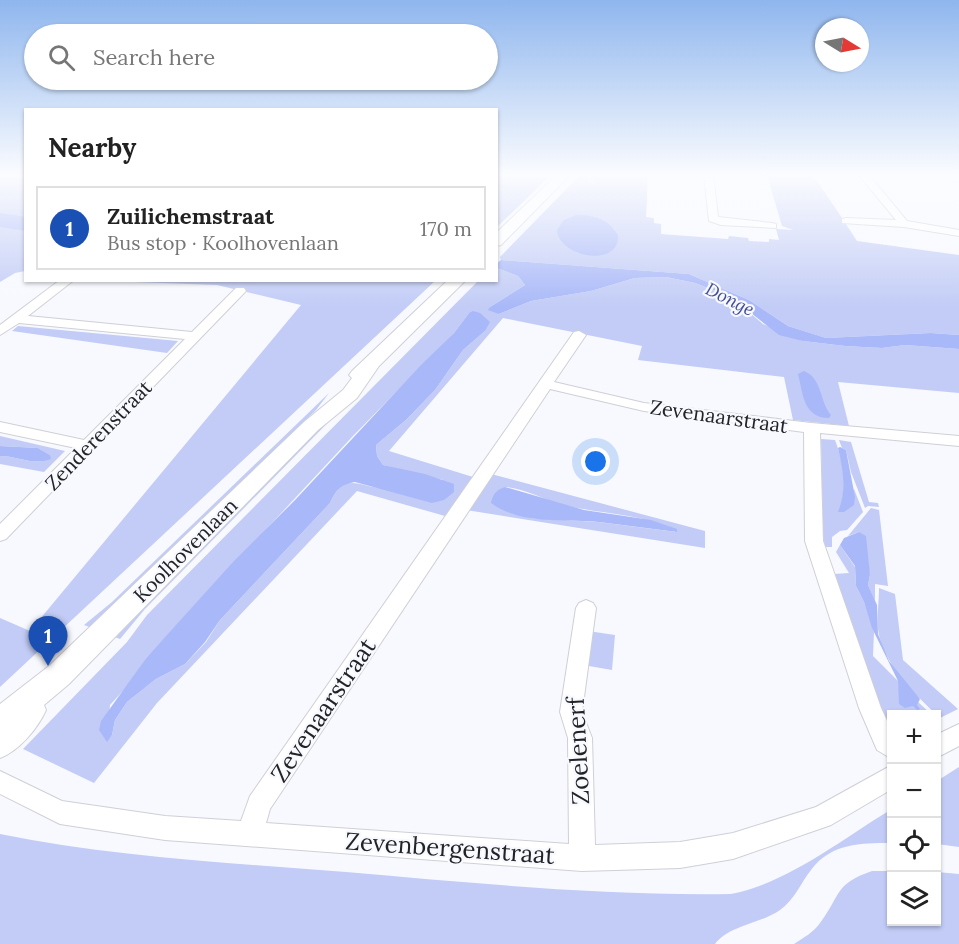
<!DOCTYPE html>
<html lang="en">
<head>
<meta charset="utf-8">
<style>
  body { margin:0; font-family:Lora,serif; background:#f2f2f2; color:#222 }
  .controls { position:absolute; right:18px; bottom:18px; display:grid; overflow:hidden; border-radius:0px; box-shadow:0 2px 4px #0004 }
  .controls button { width:54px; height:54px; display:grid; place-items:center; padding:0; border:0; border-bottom:2px solid #e0e0e0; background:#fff; color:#222; font:30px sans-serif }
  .compass { position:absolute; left:815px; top:18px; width:54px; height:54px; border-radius:50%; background:#fff; box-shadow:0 2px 4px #0004; rotate:100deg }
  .you { position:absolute; left:596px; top:462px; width:21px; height:21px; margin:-15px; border:4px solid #fff; border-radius:50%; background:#1a73e8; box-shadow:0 0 0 9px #1a73e833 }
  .badge { display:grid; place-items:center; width:39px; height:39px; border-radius:50%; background:#db2777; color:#fff; font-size:20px; font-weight:700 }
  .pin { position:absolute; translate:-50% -50px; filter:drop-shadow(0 2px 3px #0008) }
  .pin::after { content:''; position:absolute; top:32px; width:21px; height:18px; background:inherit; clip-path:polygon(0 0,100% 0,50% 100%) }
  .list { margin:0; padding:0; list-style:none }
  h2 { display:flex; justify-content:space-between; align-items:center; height:78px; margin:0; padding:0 24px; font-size:26px }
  h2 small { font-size:20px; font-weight:400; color:#767676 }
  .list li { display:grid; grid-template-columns:39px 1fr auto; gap:18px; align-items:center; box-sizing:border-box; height:84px; margin:0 12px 12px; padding:0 12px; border:2px solid #e0e0e0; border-radius:0px }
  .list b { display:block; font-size:22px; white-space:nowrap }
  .list p { margin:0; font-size:20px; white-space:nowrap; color:#767676 }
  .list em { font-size:20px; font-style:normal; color:#767676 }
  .icon { flex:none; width:33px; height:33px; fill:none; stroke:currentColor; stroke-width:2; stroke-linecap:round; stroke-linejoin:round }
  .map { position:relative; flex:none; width:959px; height:944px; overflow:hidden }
  .search { position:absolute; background:#fff; box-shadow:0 2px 4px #0004; left:24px; top:24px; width:474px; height:66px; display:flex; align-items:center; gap:15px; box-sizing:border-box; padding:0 21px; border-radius:33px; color:#767676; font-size:22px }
  .panel { position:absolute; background:#fff; box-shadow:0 2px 4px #0004; left:24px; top:108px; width:474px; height:174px; border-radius:0px }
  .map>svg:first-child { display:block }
</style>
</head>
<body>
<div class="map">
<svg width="959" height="944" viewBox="0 0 959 944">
  <rect width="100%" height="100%" fill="#f7f9ff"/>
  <g fill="#c2ccf6" fill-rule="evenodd">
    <path d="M0,175H26L25,271L15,273L0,282Z"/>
    <path d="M497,175H551L497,227Z"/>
    <path d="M580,175H591L587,180L596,185L589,179L593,175H648L646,217L654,218V223L661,224V234L728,239L729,236L748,238L749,241L769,242V239L779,240L776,229L793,230L782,226L767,175H813L844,221H840H844L857,241L959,255V335L931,333L826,338L788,326L749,300L689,274L501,260L500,257ZM597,218L615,230L578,253L562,242Z"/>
    <path d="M497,268L518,276L525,285L490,307L499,314L531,301L591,291L635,278L666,277L695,283L718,292L737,302L763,324L803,341L845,346L882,348L905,345L959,349V393L838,382L849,426L793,420L784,377L638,360L642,346L503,318L389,451L473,477L445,516L357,491L157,703L94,783L23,749L127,642L147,615L478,281L496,280ZM469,313L485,331L463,350L435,390L407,419L376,445L377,456L383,465L443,480C425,482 405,488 386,488C360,489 345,469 330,503L220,620L206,642L185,664L156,679L127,702L115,720L112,735L107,741L110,705L131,682L147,657L352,437L454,333Z"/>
    <path d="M107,281H435L0,687V618L30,631L301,305L217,285Z"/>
    <path d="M18,326L178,341L167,353L12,331Z"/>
    <path d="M329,393L316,410L92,628L84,625L112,602Z"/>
    <path d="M352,398L145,609L120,639L112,636L331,415Z"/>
    <path d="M0,436L65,451L44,472L0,464V456C17,456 34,466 50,459V455L38,448L0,446Z"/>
    <path d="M821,439L835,440C843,461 846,481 842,503L854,489L863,512L847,530L840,531L832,537V547H825L823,535Z"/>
    <path d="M839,440L851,442L869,502L878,503L879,507L868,506L865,508L851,472L846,450L842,448Z"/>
    <path d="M491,474L705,531V548L466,510ZM505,487C524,488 544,500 563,505C601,514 642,514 677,530L676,532L598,522L530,518Z"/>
    <path d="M871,508L879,510L888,586L875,584V601L868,585L870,575L859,532L848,536Z"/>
    <path d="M840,545L855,567L856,586L864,602L874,632L873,656L898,681L900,696L913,706L918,702L931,714H892L891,736L834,574L849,573L836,552Z"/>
    <path d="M879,588L895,594L903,660L958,709L940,718C916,695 887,669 879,635C876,621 879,603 879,588Z"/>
    <path d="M588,631L615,635L612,670L583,665Z"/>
    <path d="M959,767V847L937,844V781Z"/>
    <path d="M892,809L891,843C861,843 831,843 811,870C800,884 795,899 780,910C760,924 730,925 715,944H0V834C114,857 231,863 346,872C474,883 602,896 731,894C788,883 842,839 892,809Z"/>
    <path d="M872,871H891L892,922H936L937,872L959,874V944H794C803,938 814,932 820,923C841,895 834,884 872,871Z"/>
  </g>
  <g fill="#a9b8f8">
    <path d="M576,215C594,214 609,220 618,235C620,269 558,257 557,230L564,220Z"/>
    <path d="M501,260L689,274L749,300L788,326L826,338L931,333L959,335V349L905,345L882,348L845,346L803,341L779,335L737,302L718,292L695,283L666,277L635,278L591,291L531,301L499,314L488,310L490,307L525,285L518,276L497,268V263Z"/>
    <path d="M473,311L480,313L490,322L485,331L463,350L435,390L407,419L376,445L377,456L383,465L425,474L454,484V492L444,500L432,503L355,482C340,485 336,490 330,503L220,620L205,642L185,664L156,679L127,702L115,720L112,735L107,742L99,730L101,721L147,657L234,561L296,499L422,364L454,333L469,313Z"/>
    <path d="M804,371C823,379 819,401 831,415L829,418C803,418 803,393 798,374Z"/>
    <path d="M0,446L38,448L50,455L51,459C34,466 17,456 0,456Z"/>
    <path d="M840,447L846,450L855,497L854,505L844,512H838C847,490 843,470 838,448Z"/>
    <path d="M505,487L584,510L651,520L677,529V532C651,529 625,525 599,522C565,519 520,525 491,503C493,494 496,490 505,487Z"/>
    <path d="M859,532L866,536L870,575L868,585L877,605L878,634L889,661L920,699L917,705L920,709L917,710L913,706L905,708L899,704L898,681L872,628L864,602L856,586L855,566L840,545L844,538Z"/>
  </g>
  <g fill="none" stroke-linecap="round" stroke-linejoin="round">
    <path fill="#a9b8f8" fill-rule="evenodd" d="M0,213L26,217V231L0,227Z"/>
    <defs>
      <g id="street">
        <path d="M704,175H713L718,217L772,223L776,224V228L721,225L709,221Z"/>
        <path d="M859,175H869L907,221L959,230V236L904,227L842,223V219L846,218L896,220Z"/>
        <path d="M60,280H74L28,316L192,332L236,288H244L246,291L6,539L0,541V524L76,448L0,432V422L84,440L185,339L19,323L0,335V325Z"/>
        <path d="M579,331L586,335L554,382L644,403L811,423L959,436V446L820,433L823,541L881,708L892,731V759L877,750L859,708L805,541L804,432L644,411L550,389L270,809L266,823L569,844L568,738L560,712L576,608L579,603L586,600L593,603L596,608L582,712L592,738L595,845L680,842L733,833L816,807L892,765V789L831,825L733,859L680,868L582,871L165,840L60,824L0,794V771L62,801L165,816L241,821L250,796L574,332Z"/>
        <path d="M959,724V746L936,758V735Z"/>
      </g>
      <g id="secondary">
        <path d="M557,175H570L501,245L496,246V233Z"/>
        <path d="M448,280H466L379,366L357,398L318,430L69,684L44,705L46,710C38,728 19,751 0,758V704L49,666L304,422L343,390L352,378L349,375L352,371Z"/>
      </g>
    </defs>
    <use href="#street" stroke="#cfd0d6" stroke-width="2"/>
    <use href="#secondary" stroke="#cfd0d6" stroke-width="2"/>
    <use href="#street" fill="#fff" fill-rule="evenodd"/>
    <use href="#secondary" fill="#fff" fill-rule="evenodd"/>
  </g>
  <linearGradient id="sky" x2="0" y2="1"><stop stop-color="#8fb6ee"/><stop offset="0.57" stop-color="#fbfcff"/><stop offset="1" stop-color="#fbfcff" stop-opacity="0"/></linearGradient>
  <rect width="959" height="307" fill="url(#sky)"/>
  <g text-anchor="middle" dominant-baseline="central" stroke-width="4.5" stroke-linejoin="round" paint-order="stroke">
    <g font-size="18" font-style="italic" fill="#434e99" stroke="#f7f9ff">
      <text transform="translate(730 299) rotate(27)">Donge</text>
    </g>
    <g font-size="20" fill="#222325" stroke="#f7f9ff">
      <text transform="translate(719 416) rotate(8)">Zevenaarstraat</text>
      <text transform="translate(98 435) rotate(-46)">Zenderenstraat</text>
      <text transform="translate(185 550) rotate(-45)">Koolhovenlaan</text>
    </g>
    <g font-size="24" fill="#222325" stroke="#f7f9ff">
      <text transform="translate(323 710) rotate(-56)">Zevenaarstraat</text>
      <text transform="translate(578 751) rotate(-93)">Zoelenerf</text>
      <text transform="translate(450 848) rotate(4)">Zevenbergenstraat</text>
    </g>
  </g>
</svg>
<div class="controls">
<button>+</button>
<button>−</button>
<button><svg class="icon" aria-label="locate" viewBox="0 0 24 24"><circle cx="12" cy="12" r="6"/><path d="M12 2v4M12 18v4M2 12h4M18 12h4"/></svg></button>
<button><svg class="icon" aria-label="layers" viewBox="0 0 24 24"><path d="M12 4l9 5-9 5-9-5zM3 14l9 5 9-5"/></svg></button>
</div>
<svg class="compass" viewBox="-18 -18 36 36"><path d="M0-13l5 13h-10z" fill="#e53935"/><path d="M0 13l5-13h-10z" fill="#767676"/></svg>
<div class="you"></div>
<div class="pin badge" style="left:48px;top:666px;background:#1a4fb4">1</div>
<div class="search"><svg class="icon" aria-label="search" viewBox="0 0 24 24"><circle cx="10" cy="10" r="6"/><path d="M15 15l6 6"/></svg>Search here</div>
<section class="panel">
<h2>Nearby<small></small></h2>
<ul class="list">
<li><span class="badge" style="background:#1a4fb4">1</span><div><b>Zuilichemstraat</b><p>Bus stop · Koolhovenlaan</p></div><em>170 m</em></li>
</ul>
</section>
</div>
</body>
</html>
